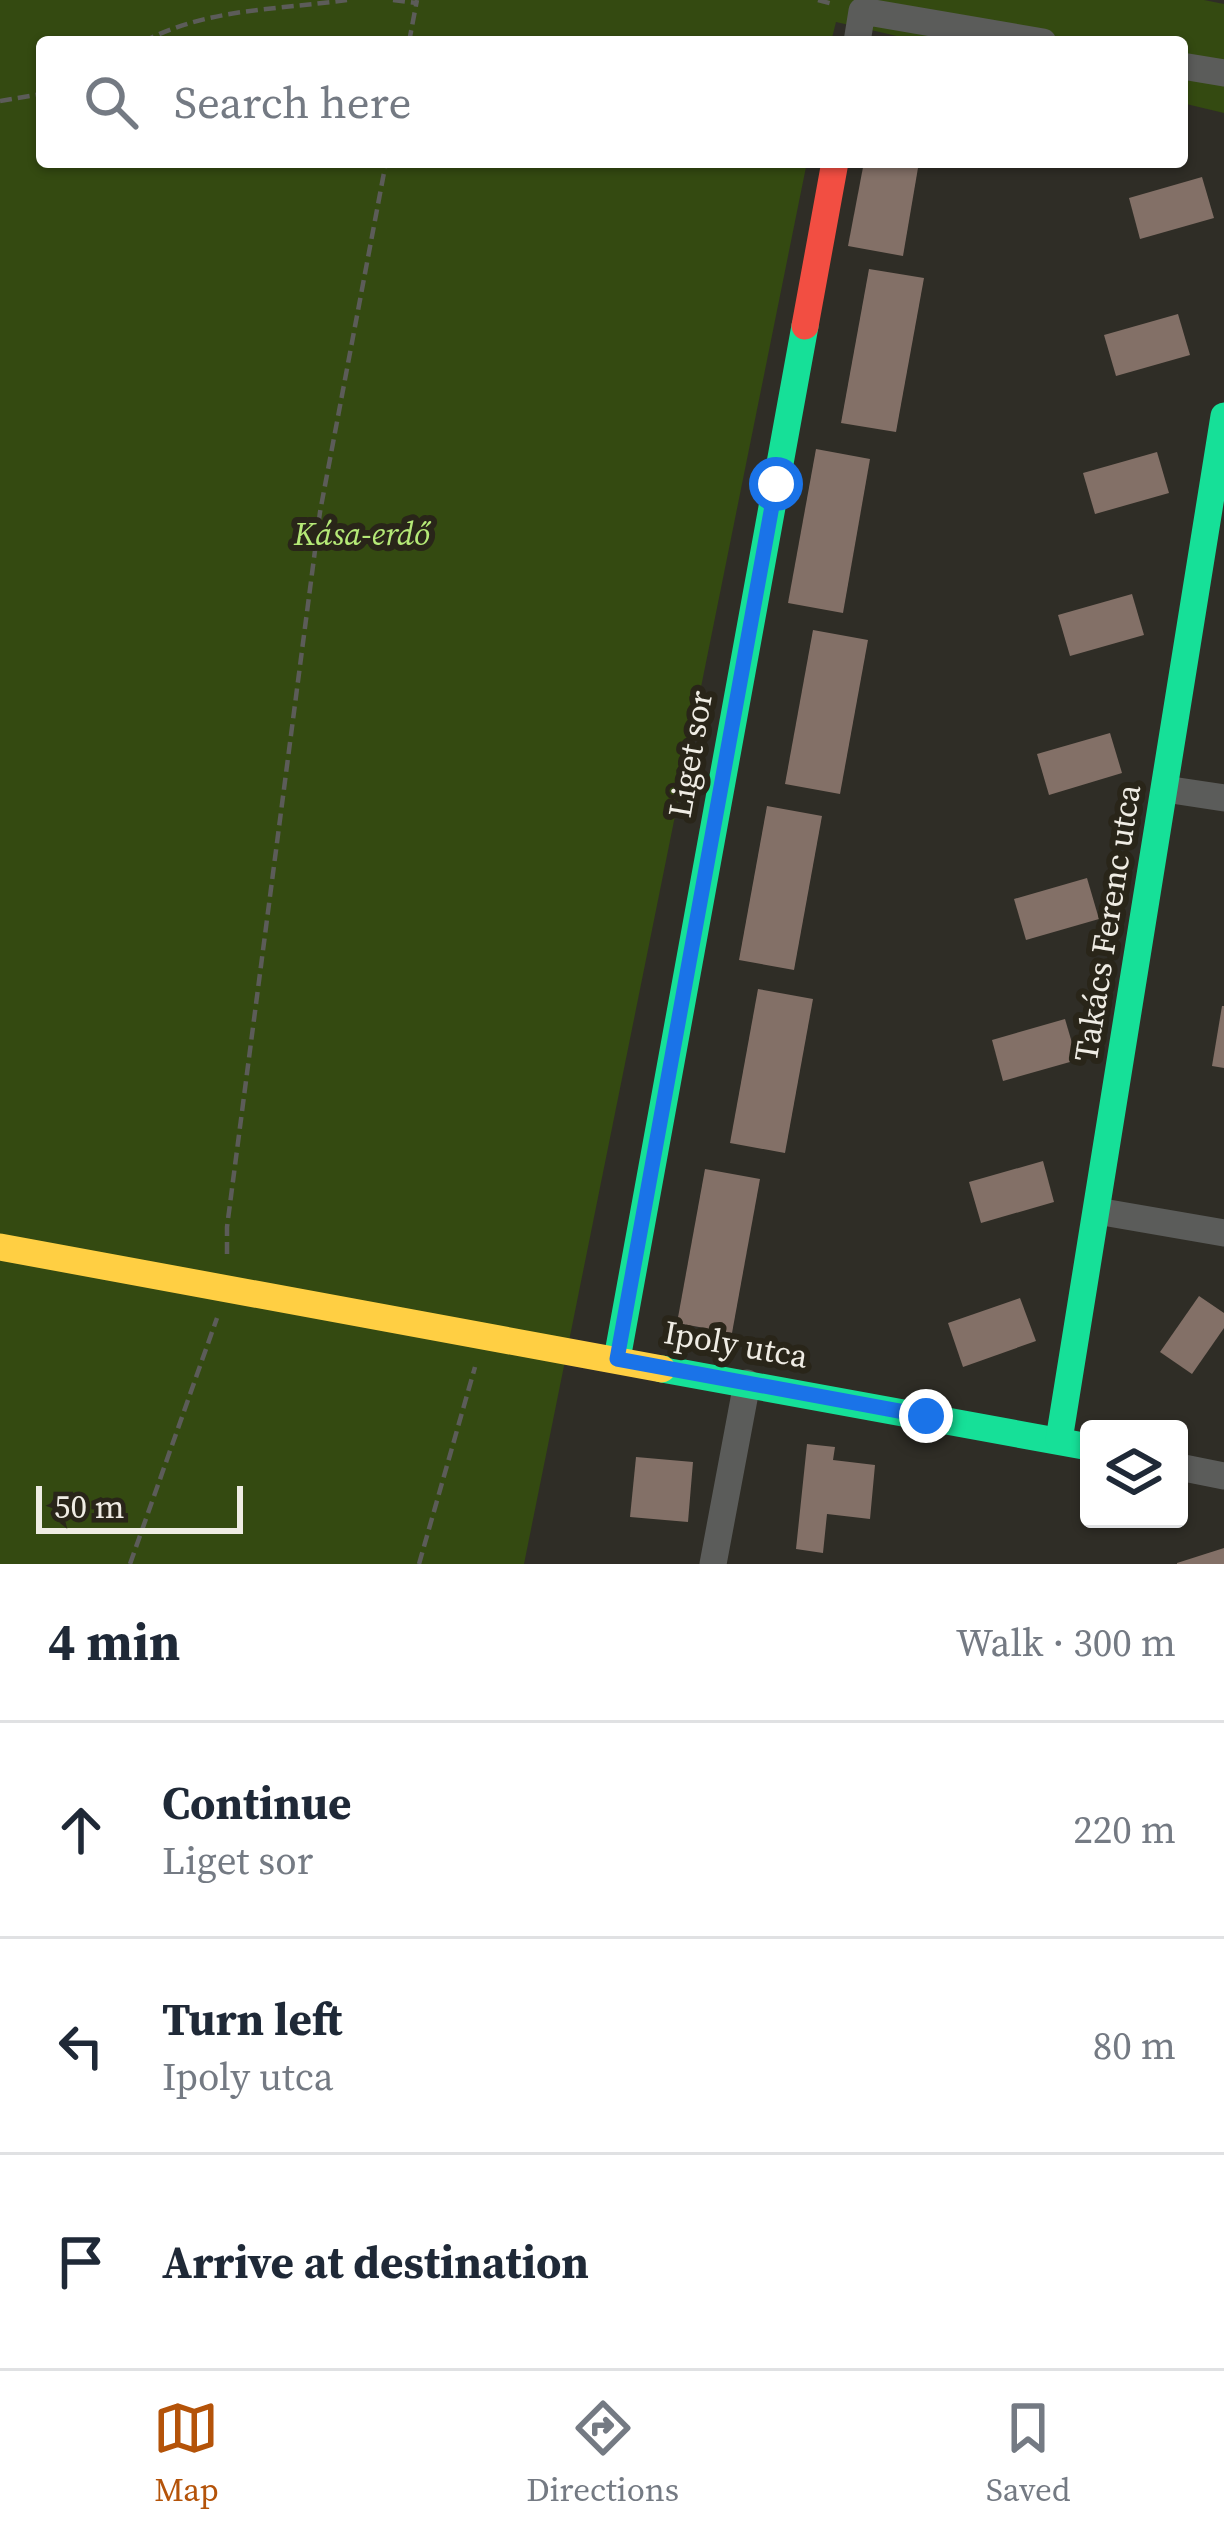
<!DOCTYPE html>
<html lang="en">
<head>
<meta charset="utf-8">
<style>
  body { margin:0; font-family:"Source Serif 4",serif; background:#f6f6f7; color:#1f2937 }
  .controls { position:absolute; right:36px; bottom:36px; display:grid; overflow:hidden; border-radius:12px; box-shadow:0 3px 9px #0004 }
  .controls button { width:108px; height:108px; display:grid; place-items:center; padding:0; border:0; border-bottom:3px solid #e0e1e3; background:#fff; color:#1f2937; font:60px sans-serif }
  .scale { position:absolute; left:36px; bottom:30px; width:207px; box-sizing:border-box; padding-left:12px; border:6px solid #efece4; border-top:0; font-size:33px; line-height:42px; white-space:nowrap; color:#efece4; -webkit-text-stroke:9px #292519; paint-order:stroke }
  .stop { position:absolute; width:36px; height:36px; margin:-27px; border:9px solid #1a73e8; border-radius:50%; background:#fff }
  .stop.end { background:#1a73e8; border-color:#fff; box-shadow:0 3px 12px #0008 }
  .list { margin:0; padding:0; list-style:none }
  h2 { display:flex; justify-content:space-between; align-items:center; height:156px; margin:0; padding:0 48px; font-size:51px }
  h2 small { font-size:39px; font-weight:400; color:#747a83 }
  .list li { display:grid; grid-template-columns:78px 1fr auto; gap:36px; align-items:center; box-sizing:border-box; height:216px; padding:0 48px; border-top:3px solid #e0e1e3 }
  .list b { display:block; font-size:45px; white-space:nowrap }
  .list p { margin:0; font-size:39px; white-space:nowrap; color:#747a83 }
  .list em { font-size:39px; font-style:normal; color:#747a83 }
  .icon { flex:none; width:66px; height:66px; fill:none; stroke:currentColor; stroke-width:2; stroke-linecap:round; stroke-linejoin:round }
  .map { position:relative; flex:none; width:1224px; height:1564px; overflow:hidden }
  .search { position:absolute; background:#fff; box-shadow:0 3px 9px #0004; left:36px; right:36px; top:36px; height:132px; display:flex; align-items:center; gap:30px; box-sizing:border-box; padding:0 42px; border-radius:12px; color:#747a83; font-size:45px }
  .sheet { height:804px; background:#fff }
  nav { display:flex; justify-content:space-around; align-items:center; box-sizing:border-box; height:168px; border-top:3px solid #e0e1e3; background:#fff; font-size:33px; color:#747a83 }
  nav a { display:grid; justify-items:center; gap:6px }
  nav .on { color:#b45309 }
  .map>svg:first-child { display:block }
</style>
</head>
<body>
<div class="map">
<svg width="1224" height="1564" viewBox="0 0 1224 1564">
  <rect width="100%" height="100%" fill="#2f2d26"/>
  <path fill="#344a11" d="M0,0H1204L1224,4V113L1182,103V42H923L836,22L831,42H42V162H807L524,1564H0Z"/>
  <g fill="#837067">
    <path d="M864,162H919L903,256L848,246Z"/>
    <path d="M1202,177L1214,218L1140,239L1129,198Z"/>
    <path d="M869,269L924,278L896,432L841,423Z"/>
    <path d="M1178,314L1190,355L1116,376L1104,335Z"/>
    <path d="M816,449L870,459L843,613L788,603Z"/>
    <path d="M1157,452L1169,493L1095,514L1083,473Z"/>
    <path d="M1132,594L1144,635L1070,656L1058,615Z"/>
    <path d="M813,630L868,640L840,794L785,784Z"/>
    <path d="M1110,733L1122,773L1049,795L1037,754Z"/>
    <path d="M767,806L822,816L794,970L739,960Z"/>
    <path d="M1087,878L1099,919L1026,940L1014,899Z"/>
    <path d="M758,989L813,999L785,1153L730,1143Z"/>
    <path d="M1222,1006H1224V1068L1212,1066Z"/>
    <path d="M1065,1019L1077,1060L1003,1081L992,1040Z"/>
    <path d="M1043,1161L1054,1202L981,1223L969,1182Z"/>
    <path d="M705,1169L760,1179L732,1333L677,1323Z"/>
    <path d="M1199,1296L1224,1313V1328L1192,1374L1160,1352Z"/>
    <path d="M1020,1298L1036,1341L963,1367L948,1323Z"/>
    <path d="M807,1444L835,1447L833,1460L875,1465L870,1519L827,1514L823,1553L796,1549Z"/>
    <path d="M636,1457L693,1462L688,1522L630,1517Z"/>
    <path d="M1224,1548V1564H1177V1563Z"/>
  </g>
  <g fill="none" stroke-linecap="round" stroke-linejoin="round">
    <g stroke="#5c5c59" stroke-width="4.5" stroke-dasharray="12 6" stroke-linecap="butt">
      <path d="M393,0L416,3"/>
      <path d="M818,0L833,4"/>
      <path d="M143,42C207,8 276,10 347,0"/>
      <path d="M409,42L417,0"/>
      <path d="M0,101L42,94"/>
      <path d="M227,1254V1227L320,512L386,162"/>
      <path d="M130,1564L217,1318"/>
      <path d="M419,1564L475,1367"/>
    </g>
    <g stroke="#5b5c5a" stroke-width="27">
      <path d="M857,42L862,11L1043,42"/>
      <path d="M1182,66L1224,73"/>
      <path d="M1165,789L1224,798"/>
      <path d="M1097,1211L1224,1233"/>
      <path d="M1179,1467L1224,1476"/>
      <path d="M713,1564L747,1383"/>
    </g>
    <g stroke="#16e098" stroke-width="27">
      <path d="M617,1359L805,326"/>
      <path d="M662,1369L1089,1447"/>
      <path d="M1059,1440L1224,416"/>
    </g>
    <path stroke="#ffcf43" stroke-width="27" d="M0,1247L662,1369"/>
    <path stroke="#f24e42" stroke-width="27" d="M805,326L835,162"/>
  </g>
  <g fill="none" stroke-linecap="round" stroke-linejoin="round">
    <path stroke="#1a73e8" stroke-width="15" d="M776,484L617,1359L926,1416"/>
  </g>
  <g text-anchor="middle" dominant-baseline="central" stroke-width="12" stroke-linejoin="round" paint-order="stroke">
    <g font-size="33" font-style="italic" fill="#b5e977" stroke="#292519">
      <text x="362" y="533">Kása-erdő</text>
    </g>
    <g font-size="33" fill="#efece4" stroke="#292519">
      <text transform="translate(690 754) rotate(-80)">Liget sor</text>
      <text transform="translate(1107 923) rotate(-81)">Takács Ferenc utca</text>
      <text transform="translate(736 1344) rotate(10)">Ipoly utca</text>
    </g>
  </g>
</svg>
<div class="controls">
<button><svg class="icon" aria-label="layers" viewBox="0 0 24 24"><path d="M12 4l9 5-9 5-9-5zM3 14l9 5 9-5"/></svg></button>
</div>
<div class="scale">50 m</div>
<div class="stop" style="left:776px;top:484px"></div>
<div class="stop end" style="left:926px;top:1416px"></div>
<div class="search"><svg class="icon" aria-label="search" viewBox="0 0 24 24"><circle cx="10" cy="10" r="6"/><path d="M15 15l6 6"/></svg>Search here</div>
</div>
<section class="sheet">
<h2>4 min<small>Walk · 300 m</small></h2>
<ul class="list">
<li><svg class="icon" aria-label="ahead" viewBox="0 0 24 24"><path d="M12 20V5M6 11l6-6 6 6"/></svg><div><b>Continue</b><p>Liget sor</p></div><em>220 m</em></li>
<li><svg class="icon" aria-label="left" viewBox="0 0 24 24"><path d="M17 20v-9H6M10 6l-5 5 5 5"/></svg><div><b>Turn left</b><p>Ipoly utca</p></div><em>80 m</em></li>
<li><svg class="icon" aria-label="arrive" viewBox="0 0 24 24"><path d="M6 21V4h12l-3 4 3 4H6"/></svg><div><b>Arrive at destination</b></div></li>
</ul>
</section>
<nav>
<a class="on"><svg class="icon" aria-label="map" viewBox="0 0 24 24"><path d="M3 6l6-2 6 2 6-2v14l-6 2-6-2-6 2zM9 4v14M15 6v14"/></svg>Map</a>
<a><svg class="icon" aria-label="directions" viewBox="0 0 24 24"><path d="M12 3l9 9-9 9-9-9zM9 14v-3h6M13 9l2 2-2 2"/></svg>Directions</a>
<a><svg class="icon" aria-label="saved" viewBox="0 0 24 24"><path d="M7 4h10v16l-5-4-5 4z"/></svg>Saved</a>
</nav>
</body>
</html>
